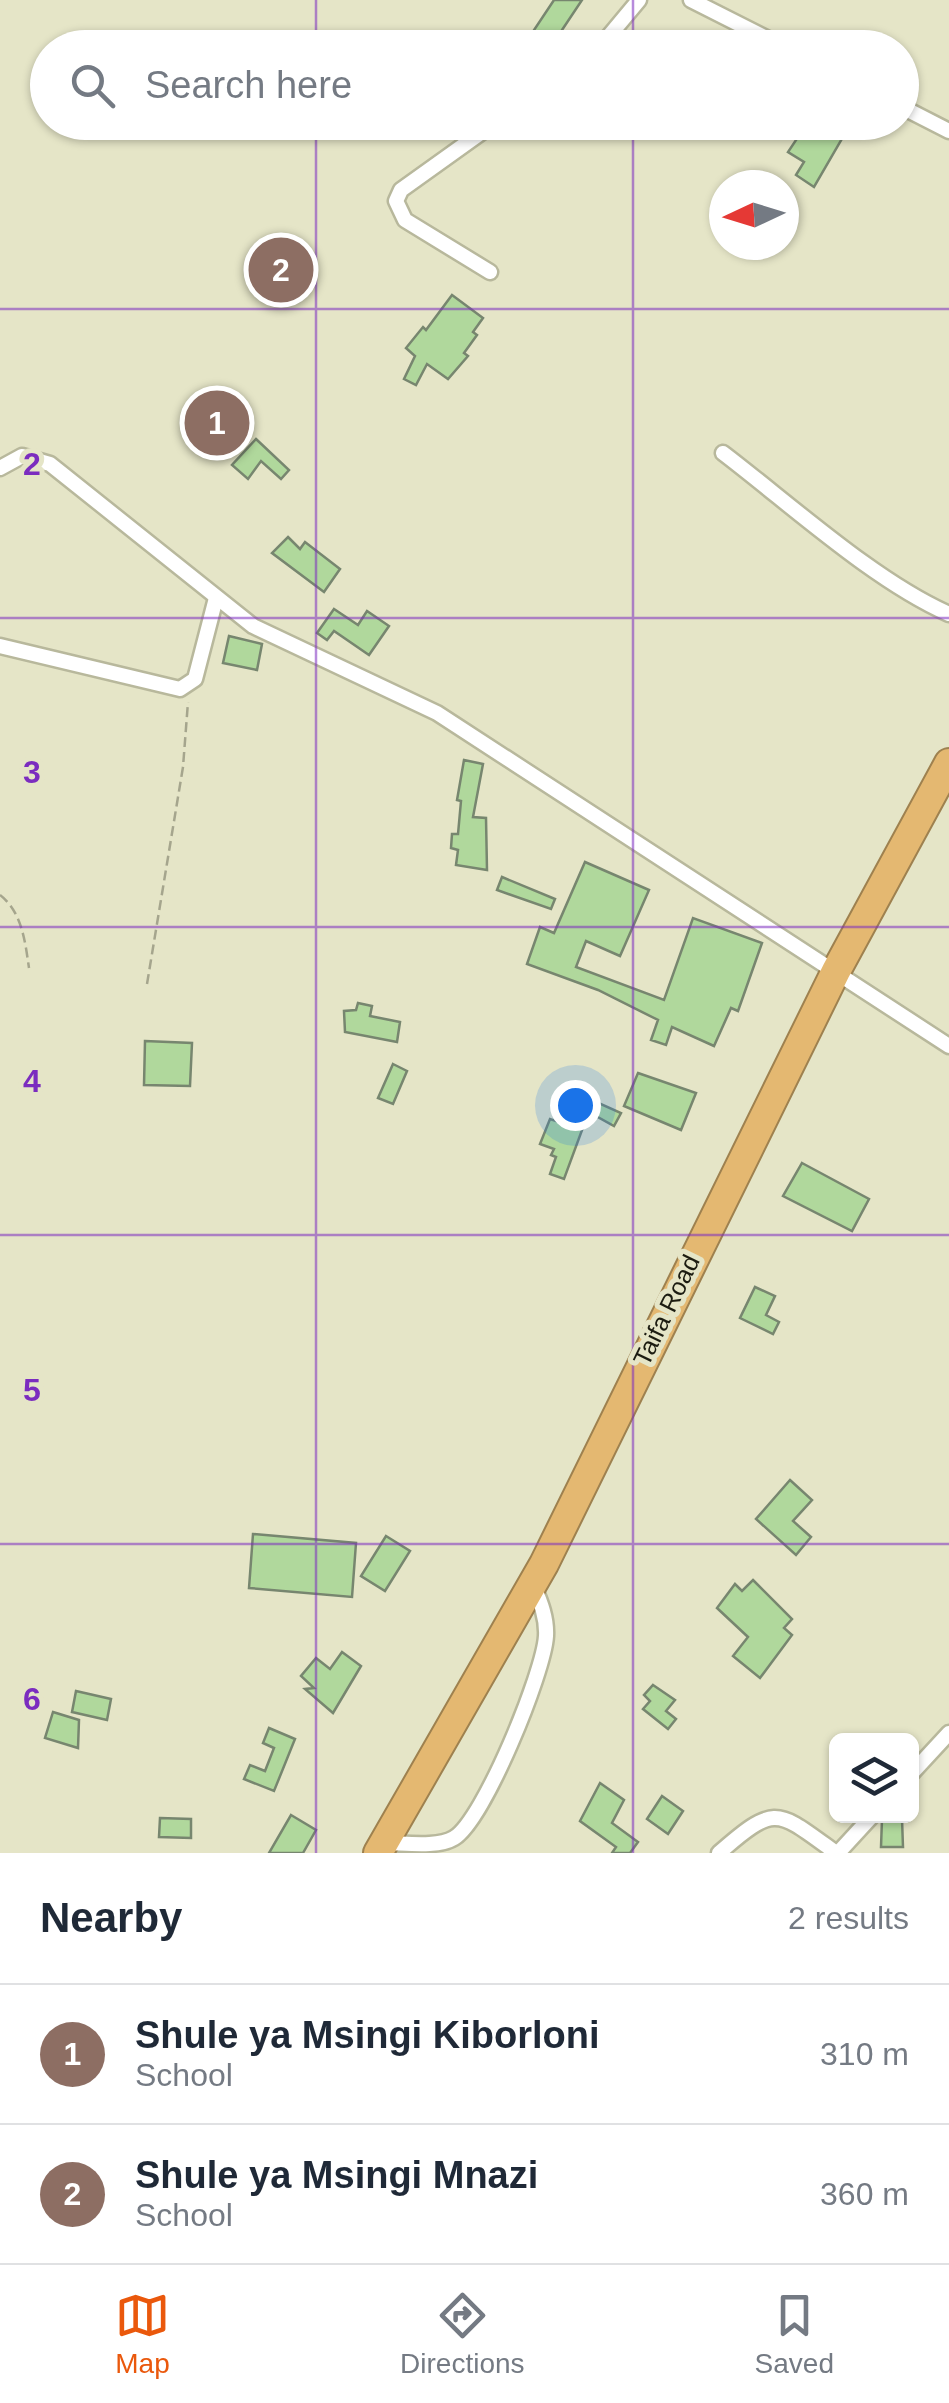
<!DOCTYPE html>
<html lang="en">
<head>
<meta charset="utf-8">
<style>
  body { margin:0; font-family:Arial,sans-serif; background:#f6f6f7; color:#1f2937 }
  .controls { position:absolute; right:30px; bottom:30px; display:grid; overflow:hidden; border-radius:15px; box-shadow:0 2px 8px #0004 }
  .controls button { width:90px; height:90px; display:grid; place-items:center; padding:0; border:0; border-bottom:2px solid #e0e1e3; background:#fff; color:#1f2937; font:50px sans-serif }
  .compass { position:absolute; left:709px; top:170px; width:90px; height:90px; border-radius:50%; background:#fff; box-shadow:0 2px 8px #0004; rotate:266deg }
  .you { position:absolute; left:575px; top:1105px; width:35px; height:35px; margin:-25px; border:8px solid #fff; border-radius:50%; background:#1a73e8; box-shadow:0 0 0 15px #1a73e833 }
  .badge { display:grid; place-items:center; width:65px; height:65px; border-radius:50%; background:#ea580c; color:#fff; font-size:32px; font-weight:700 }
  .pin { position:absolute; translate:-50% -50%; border:5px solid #fff; box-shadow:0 2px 10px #0006 }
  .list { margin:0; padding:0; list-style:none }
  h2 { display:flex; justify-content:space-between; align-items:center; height:130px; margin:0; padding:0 40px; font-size:42px }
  h2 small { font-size:32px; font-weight:400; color:#747a83 }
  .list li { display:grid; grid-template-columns:65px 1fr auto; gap:30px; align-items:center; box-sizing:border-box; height:140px; padding:0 40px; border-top:2px solid #e0e1e3 }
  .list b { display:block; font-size:38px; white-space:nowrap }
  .list p { margin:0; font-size:32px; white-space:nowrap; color:#747a83 }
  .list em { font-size:32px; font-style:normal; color:#747a83 }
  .icon { flex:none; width:55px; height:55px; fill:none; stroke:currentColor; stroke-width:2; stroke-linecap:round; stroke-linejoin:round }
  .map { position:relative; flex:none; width:949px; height:1853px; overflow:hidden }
  .search { position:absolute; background:#fff; box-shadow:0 2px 8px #0004; left:30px; right:30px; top:30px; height:110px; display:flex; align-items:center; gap:25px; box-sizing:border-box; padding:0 35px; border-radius:55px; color:#747a83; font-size:38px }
  .sheet { height:410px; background:#fff }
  nav { display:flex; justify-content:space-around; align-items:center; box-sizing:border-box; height:140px; border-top:2px solid #e0e1e3; background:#fff; font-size:28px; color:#747a83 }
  nav a { display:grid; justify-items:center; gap:5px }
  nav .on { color:#ea580c }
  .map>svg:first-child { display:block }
</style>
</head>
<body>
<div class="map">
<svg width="949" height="1853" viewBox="0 0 949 1853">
  <rect width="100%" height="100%" fill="#e5e5c7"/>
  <g fill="#b0d89c" stroke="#77866f" stroke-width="2.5">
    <path d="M554,0H582L560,33L564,36L557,48L532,33Z"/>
    <path d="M808,122H821L843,137L814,187L796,175L804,162L788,152Z"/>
    <path d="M452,295L483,318L473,332L477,335L464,353L468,356L448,379L427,364L416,385L404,379L415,356L406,348L423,327L426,330Z"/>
    <path d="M256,439L289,470L281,479L261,461L248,479L232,465Z"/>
    <path d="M288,537L300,549L305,542L340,569L324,592L272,553Z"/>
    <path d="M334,609L358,625L367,611L389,626L369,655L334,631L327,640L317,633Z"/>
    <path d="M229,636L262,644L257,670L223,663Z"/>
    <path d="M464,760L483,764L473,817L486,818L487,870L456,865L458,850L451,848L452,834H458L461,801L457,800Z"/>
    <path d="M585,862L649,890L620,956L586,941L576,967L664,1000L693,918L762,943L738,1011L731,1008L714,1046L672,1027L666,1045L651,1040L658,1020L598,990L527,964L540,927L554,933Z"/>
    <path d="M502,877L555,899L551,909L497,890Z"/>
    <path d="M358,1003L372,1006L370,1016L400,1022L397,1042L345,1032L344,1011L356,1010Z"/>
    <path d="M145,1041L192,1043L190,1086L144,1085Z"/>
    <path d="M393,1064L407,1071L393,1104L378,1098Z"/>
    <path d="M638,1073L696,1093L681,1130L624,1106Z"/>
    <path d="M574,1092L621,1113L614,1126L569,1101Z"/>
    <path d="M562,1114L585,1122L564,1179L550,1174L556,1157L551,1155L554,1149L540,1144L550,1119L559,1122Z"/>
    <path d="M802,1163L869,1199L852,1231L783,1196Z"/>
    <path d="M755,1287L775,1296L766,1315L779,1322L773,1334L740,1318Z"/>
    <path d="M790,1480L812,1500L793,1521L811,1537L796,1555L756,1519Z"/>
    <path d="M253,1534L356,1543L352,1597L249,1588Z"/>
    <path d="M386,1536L410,1551L385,1591L361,1576Z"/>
    <path d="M753,1580L792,1619L784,1628L792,1635L760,1678L733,1656L748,1637L717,1608L735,1584L742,1591Z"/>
    <path d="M342,1652L361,1666L333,1713L305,1689L314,1688L301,1676L316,1658L330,1669Z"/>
    <path d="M653,1685L675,1700L666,1711L676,1719L668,1729L643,1709L650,1701L644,1695Z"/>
    <path d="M76,1691L111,1699L107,1720L72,1712Z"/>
    <path d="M53,1712L79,1720L78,1748L45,1738Z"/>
    <path d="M269,1728L295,1739L274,1791L244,1779L250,1765L265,1771L274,1748L263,1743Z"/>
    <path d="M600,1783L624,1800L612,1823L638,1842L630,1853H612L616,1847L580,1821Z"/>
    <path d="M662,1796L683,1811L668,1834L647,1819Z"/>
    <path d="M291,1815L316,1830L303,1853H269Z"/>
    <path d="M160,1818L191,1819V1838L159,1837Z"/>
    <path d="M882,1819H902L903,1847H881Z"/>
  </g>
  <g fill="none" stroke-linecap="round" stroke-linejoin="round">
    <defs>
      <g id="street">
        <path d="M691,0L786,48"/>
        <path d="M599,48L639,0"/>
        <path d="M902,107L949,131"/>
        <path d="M490,272L405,220L396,201L401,190L496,122"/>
        <path d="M723,453C790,504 874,581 949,614"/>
        <path d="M0,468L22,456L50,464L253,626L437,713L949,1046"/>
        <path d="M0,646L180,689L195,679L216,598"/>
        <path d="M912,1773L949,1733"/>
        <path d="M385,1843C404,1843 438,1848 454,1838C484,1820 544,1672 546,1636C547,1617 540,1601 533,1584"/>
        <path d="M719,1853C776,1803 777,1810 836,1853"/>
        <path d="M838,1853L872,1816"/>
      </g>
      <path id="highway" d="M378,1853L544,1564L836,971L949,763"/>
    </defs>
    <use href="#street" stroke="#b8b89c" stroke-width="19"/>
    <use href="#highway" stroke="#9e814f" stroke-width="32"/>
    <g stroke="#a5a58d" stroke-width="2.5" stroke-dasharray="10 5" stroke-linecap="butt">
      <path d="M0,895C22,912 25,941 29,968"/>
      <path d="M147,984L183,767L188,702"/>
    </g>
    <use href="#street" stroke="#fff" stroke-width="14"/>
    <use href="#highway" stroke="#e4b871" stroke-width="28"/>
  </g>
  <path fill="none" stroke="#7b2cbf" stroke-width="2.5" stroke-opacity="0.55" d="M316,0V48M633,0V48M316,122V1853M633,122V1853M0,309H949M0,618H949M0,927H949M0,1235H949M0,1544H949"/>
  <g text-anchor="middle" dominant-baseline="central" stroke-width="10" stroke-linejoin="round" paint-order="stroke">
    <g font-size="25" fill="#1c1c11" stroke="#e5e5c7">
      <text transform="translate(666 1310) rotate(-64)">Taifa Road</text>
    </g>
  </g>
  <g font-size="32" text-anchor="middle" font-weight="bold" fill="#7b2cbf" stroke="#e5e5c7" stroke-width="10" stroke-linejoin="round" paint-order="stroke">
    <text x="32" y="475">2</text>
    <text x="32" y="783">3</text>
    <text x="32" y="1092">4</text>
    <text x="32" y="1401">5</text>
    <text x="32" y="1710">6</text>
  </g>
</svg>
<div class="controls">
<button><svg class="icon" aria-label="layers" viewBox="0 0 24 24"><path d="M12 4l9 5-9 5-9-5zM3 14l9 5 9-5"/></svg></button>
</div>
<svg class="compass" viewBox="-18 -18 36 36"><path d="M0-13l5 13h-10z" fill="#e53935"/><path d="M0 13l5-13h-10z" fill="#747a83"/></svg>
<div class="you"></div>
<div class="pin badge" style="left:217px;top:423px;background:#8d6e63">1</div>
<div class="pin badge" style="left:281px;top:270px;background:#8d6e63">2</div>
<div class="search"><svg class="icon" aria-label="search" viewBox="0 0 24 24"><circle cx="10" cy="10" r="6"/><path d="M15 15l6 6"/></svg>Search here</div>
</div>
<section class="sheet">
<h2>Nearby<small>2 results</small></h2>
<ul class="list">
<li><span class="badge" style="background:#8d6e63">1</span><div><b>Shule ya Msingi Kiborloni</b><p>School</p></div><em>310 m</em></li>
<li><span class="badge" style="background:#8d6e63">2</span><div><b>Shule ya Msingi Mnazi</b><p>School</p></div><em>360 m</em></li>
</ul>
</section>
<nav>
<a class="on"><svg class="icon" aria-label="map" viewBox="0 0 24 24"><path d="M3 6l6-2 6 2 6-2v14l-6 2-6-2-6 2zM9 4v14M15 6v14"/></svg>Map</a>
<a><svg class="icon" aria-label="directions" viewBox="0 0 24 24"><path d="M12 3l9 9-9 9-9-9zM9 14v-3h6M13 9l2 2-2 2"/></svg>Directions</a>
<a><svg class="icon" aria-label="saved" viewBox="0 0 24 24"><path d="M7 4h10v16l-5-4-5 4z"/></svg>Saved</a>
</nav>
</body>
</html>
